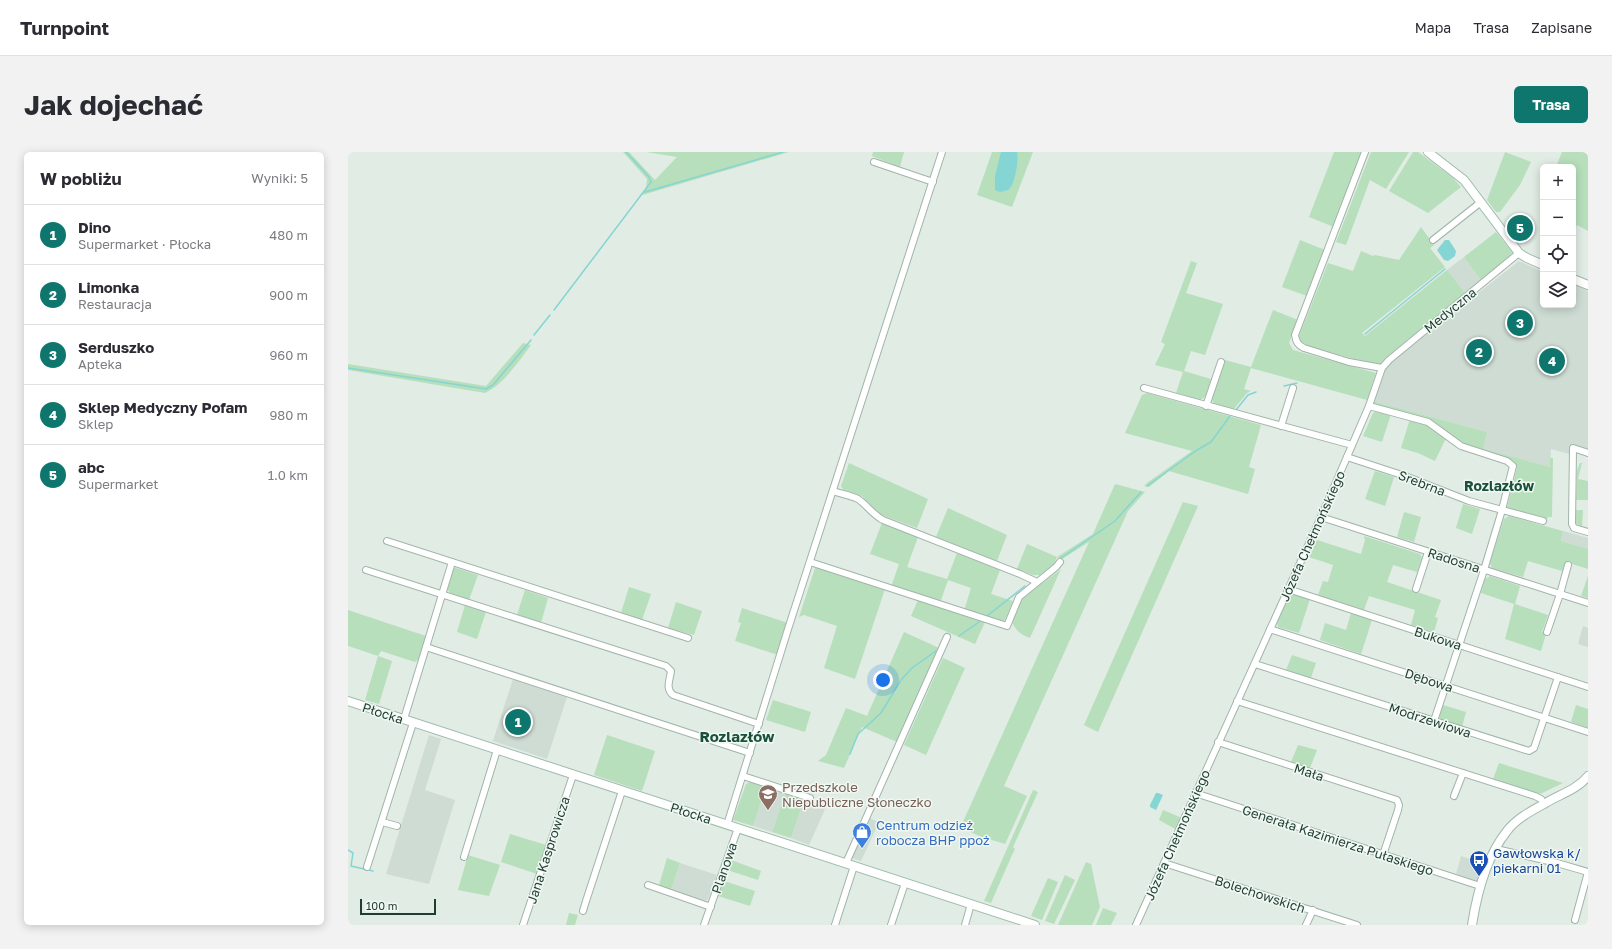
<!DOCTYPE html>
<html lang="pl">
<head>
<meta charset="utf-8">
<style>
  body { margin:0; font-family:"Golos Text",sans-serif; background:#f2f2f3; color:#2b2b33 }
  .controls { position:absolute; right:12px; top:12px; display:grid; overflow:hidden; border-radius:6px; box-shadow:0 2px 10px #0003 }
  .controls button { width:36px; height:36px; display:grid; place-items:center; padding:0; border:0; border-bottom:1px solid #e1e1e2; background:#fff; color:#2b2b33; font:20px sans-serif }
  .scale { position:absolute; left:12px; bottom:10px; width:76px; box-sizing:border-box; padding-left:4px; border:2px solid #1f3d30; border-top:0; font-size:11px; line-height:14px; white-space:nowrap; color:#1f3d30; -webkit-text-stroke:3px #f0f8f3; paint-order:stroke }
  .you { position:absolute; left:535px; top:528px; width:14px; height:14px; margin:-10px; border:3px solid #fff; border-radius:50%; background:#1a73e8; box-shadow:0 0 0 6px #1a73e833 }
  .badge { display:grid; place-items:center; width:26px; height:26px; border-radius:50%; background:#0f766e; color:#fff; font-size:13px; font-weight:700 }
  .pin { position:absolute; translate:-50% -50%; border:2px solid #fff; box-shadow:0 1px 4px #0006 }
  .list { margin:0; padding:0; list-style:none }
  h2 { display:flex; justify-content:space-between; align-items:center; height:52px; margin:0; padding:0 16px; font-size:17px }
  h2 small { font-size:13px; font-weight:400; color:#7c7c81 }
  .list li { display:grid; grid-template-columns:26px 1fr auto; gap:12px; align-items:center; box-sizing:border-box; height:60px; padding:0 16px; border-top:1px solid #e1e1e2 }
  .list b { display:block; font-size:15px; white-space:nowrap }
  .list p { margin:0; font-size:13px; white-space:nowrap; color:#7c7c81 }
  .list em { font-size:13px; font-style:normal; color:#7c7c81 }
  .icon { flex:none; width:22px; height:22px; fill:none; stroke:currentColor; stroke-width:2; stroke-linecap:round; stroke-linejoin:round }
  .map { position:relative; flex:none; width:1240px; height:773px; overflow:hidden; border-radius:6px }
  header { display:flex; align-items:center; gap:24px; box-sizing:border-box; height:56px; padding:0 20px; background:#fff; border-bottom:1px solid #e1e1e2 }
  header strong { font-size:19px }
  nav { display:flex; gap:22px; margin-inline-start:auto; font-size:14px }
  .intro { display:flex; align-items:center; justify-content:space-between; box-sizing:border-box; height:96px; padding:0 24px }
  h1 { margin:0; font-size:28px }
  .button { padding:10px 18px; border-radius:6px; background:#0f766e; color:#fff; font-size:14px; font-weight:700 }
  main { display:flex; gap:24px; padding:0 24px }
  aside { flex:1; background:#fff; border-radius:6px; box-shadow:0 2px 10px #0003 }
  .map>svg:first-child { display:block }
</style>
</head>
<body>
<header>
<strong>Turnpoint</strong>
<nav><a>Mapa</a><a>Trasa</a><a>Zapisane</a></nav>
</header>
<div class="intro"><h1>Jak dojechać</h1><a class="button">Trasa</a></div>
<main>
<aside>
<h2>W pobliżu<small>Wyniki: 5</small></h2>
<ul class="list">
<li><span class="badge">1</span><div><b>Dino</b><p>Supermarket · Płocka</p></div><em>480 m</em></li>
<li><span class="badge">2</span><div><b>Limonka</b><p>Restauracja</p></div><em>900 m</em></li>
<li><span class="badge">3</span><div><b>Serduszko</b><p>Apteka</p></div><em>960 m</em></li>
<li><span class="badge">4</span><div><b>Sklep Medyczny Pofam</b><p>Sklep</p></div><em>980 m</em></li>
<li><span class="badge">5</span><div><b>abc</b><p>Supermarket</p></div><em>1.0 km</em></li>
</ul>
</aside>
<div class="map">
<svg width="1240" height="773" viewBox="0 0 1240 773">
  <rect width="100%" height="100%" fill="#e0ece4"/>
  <g fill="#cedcd3">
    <path d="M1116,105L1133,128L1117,141L1099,118Z"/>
    <path d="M1171,109L1195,120V153H1225V132L1240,139V302L1230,300H1228L1229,304L1203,297L1202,315L1135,297L1139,280L1024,249L1039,213Z"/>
    <path d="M1215,379L1240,386V397L1213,389Z"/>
    <path d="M1235,474L1240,476V495L1230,492Z"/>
    <path d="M165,527L219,545L199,607L145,589Z"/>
    <path d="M81,583L93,587L77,638L107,648L81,732L38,722Z"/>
    <path d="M418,635L437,642L424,680L405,674Z"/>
    <path d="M456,648L478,655L461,693L443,686Z"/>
    <path d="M521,666L531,670L513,709L504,706Z"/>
    <path d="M1113,704L1136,712L1129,729L1108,722Z"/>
    <path d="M332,711L369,723L360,747L357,749L323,738Z"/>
  </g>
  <g fill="#b7dfbb">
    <path d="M275,0H281L307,28L329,5L298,0H441L291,44L298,37L299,27Z"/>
    <path d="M525,0H556L552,15L524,4Z"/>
    <path d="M644,0H685L664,55L629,43Z"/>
    <path d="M986,0H1015L986,75L961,65Z"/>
    <path d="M1023,0H1061L1038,37L1022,28L998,93L988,90Z"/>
    <path d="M1065,0H1070L1104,25L1113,35L1080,61L1041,39Z"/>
    <path d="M1157,0L1183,10L1172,33L1152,60H1148L1139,48Z"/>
    <path d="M1214,0H1240V79L1229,73L1225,81L1227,72L1225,71V15H1208Z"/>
    <path d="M1073,75L1086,93L1082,96L1097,115L1014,181L1017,184L1099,118L1117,141L1036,207L1031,214L953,192L950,187L980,111L1005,119L1013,99L1025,104L1027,103L1051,108Z"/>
    <path d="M1148,80L1164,100L1162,105L1133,128L1116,105Z"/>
    <path d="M952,88L977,98L959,144L934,135Z"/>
    <path d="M843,109L849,111L838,141L875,152L857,203L843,199L836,219L863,227L857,245L852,248L828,241L835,220L807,213L817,192L813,190Z"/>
    <path d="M925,158L950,168L941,191L945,198L1028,221L1019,248L903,216L896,237L903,239L899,241L886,257L866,252L864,247L877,208L903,215Z"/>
    <path d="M175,191L183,193C171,209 155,233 137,241L0,218V212L138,234Z"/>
    <path d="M799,241L913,273L901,315L907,317L900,342L821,319L801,335L796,334L799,331L844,299L777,281L794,243Z"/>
    <path d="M1024,249L1139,280L1135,297L1202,315V306H1205L1204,365H1200L1199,367L1159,356L1169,316L1166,315L1165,309L1116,293L1092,275L1081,269L1027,253Z"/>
    <path d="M1030,259L1043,262L1034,290L1015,284L1025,261Z"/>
    <path d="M1062,267L1082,273L1098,286L1087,309L1070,301L1053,296Z"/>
    <path d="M501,311L580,347L569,376L531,362L514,344L496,339L493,334Z"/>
    <path d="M1232,311H1234L1230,327L1240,329V348H1228L1229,318Z"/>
    <path d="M1027,319L1046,325L1037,354L1017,347Z"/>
    <path d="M767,332L797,340L780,359L656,634L679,644L657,692C643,687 622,684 614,672L741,390L714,407L709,405L706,412L692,423H685L669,417L679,392L709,405L745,382Z"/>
    <path d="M835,350L850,354L750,580L736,573Z"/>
    <path d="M1115,352L1132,357L1124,382L1108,376Z"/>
    <path d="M600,356L659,383L649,409L588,385Z"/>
    <path d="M1228,358H1235L1234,376L1228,371Z"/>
    <path d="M1056,360L1073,365L1066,390L1049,385Z"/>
    <path d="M1161,364L1215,379L1213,389L1240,397V417L1218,410L1214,419L1180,409L1175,425L1144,416L1142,411L1156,367Z"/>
    <path d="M534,371L570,385L559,415L599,427L609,401L652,418L643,442L665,449L657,468L651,471L616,459L623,436L600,428L592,451L543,435L551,412L522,402Z"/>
    <path d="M1016,384L1072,402L1074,406L1069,420L1045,413L1039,430L1093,448L1087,465L1090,466L1086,480L1063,473L1067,458L1021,444L1016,458L970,443L975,429L980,430L985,413L961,405L969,388L1013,402L1017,388Z"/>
    <path d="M468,413L537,437L507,527L476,516L489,474L456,463L451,465Z"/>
    <path d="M105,415L130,423L121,448L102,441L99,436Z"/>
    <path d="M713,417L682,486C672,482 669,480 664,470L674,447Z"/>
    <path d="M1142,424L1172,434L1167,452L1200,463L1194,480L1198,482L1193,499L1157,487L1166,452L1133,441L1137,427Z"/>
    <path d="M1240,424V446L1233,444Z"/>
    <path d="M281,435L303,442L294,468L273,461Z"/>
    <path d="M177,438L200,446L193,471L169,463Z"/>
    <path d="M945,442L962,447L951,481L930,475L929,471L941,444Z"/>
    <path d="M570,448L637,470L627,492L563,464Z"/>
    <path d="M328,450L354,459L346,483L320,476Z"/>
    <path d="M117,453L138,460L129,487L109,480Z"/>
    <path d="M394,456L440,471L430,503L387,489L393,471L390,470Z"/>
    <path d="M0,458L78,484L71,507L67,510L33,499L30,504L44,509L31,552L17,548L30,504L0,494Z"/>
    <path d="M1003,461L1024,468L1013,502L972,488L977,471L998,478Z"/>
    <path d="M556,480L591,496L549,590L514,575L496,616L470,609L478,603L498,556L519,564Z"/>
    <path d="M944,503L968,511L963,526L938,518Z"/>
    <path d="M595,506L617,516L578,603L556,593Z"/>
    <path d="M425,548L463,560L457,580L418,568Z"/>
    <path d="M1095,553L1118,560L1114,575L1093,568L1091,564Z"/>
    <path d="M1228,553L1240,557V576L1223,570Z"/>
    <path d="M259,583L307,599L294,639L246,623Z"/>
    <path d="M950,593L969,598L962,616L943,610Z"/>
    <path d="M1151,611L1215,631L1192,642L1145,627Z"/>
    <path d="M402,630L418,635L405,674L385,668L398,632Z"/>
    <path d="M685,638L690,640L665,695L667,697L664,703L643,751L636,749Z"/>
    <path d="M437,642L456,648L443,686L424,680Z"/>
    <path d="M815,658L834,666L829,678L811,668Z"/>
    <path d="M162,682L198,693L189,722L153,710Z"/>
    <path d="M120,703L152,713L141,744L110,738Z"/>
    <path d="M319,706L332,711L323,738L311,733Z"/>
    <path d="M383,708L413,719L410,728L379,718Z"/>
    <path d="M738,710L743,712L752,755L744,773H710Z"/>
    <path d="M717,723L727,728L706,772L697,769Z"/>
    <path d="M700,726L710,730L694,768L683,764Z"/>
    <path d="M376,729L407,739L402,754L370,744Z"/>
    <path d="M755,756L769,761L763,773H748Z"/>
    <path d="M221,761L230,763L227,773H218Z"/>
  </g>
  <g fill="#84d5d4">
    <path d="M653,0H669C671,7 667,33 661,37C659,39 654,39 652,40L647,38V24Z"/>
    <path d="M1097,88H1101L1108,99L1107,104L1100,109L1096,108L1089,98Z"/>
    <path d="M808,641H810L815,643L808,658L802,655V653Z"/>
  </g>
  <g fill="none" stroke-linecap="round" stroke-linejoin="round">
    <g stroke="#84d5d4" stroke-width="1.5">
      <path d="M297,40L435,0"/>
      <path d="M206,158L303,30L301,25L278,0"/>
      <path d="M1017,182L1097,117"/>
      <path d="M186,183L202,163"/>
      <path d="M0,216L138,237L145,233L183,188"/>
      <path d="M936,234L949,231"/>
      <path d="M888,258L900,243L908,240"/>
      <path d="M799,334L849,298L863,290L882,264"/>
      <path d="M713,406L767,369L793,340"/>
      <path d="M639,464L677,434"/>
      <path d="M611,484L631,470"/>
      <path d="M502,602L510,582L533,561L553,528L564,516L588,499"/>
      <path d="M0,698L5,701L3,714L25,719"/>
    </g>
    <defs>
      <g id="street">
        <path d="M1017,0L947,183C948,190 950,193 956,196L1001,210L1034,216"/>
        <path d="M526,10L585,30"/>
        <path d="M1085,88L1133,50"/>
        <path d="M796,236L1004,293"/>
        <path d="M858,254L873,210"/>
        <path d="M1021,254L1080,270L1113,294L1159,309L1165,314L1154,358L1136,418L1086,569"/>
        <path d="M933,274L945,236"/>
        <path d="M1240,301L1225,296L1224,372L1226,376L1240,380"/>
        <path d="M999,305L1057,324L1121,349L1195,369"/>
        <path d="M485,339C493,342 502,343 510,347C519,353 524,362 535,368L672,422L689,430"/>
        <path d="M973,365L1240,451"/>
        <path d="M39,389L340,486"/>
        <path d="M462,410L659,474L671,445L708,415L712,410"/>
        <path d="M18,418L318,514L323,519C322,528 317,536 325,543L411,572"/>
        <path d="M940,437L1240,535"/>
        <path d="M1068,437L1080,400"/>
        <path d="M922,477L1240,580"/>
        <path d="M1199,480L1212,442L1220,413"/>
        <path d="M78,495L402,601"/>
        <path d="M907,512L1181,599L1186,596L1210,525"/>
        <path d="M889,549L1187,644L1193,647L1196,652"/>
        <path d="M56,567L104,410"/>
        <path d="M870,590L1049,648L1051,653L1050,658L1035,703"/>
        <path d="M395,624L462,646"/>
        <path d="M847,641L1132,734"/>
        <path d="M1106,644L1115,621"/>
        <path d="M34,670L49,674"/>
        <path d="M379,673L441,474L594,0"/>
        <path d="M1148,697L1209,711L1240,720"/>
        <path d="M116,705L149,598"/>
        <path d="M498,711L599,485"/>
        <path d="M816,711L1009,773"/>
        <path d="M19,715L65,571"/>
        <path d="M300,733L363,755"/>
        <path d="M235,759L238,749L274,639"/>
        <path d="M1227,768L1240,720"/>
        <path d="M175,773L225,623"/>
        <path d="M356,773L390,676"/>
        <path d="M487,773L506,714"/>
        <path d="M543,773L557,731"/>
        <path d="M617,773L623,752"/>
        <path d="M788,773L973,365L1021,254L1034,216L1041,208L1171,101"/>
        <path d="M958,773L965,758"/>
      </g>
      <g id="secondary">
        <path d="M1080,0L1116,28L1171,101L1179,106L1195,113"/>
        <path d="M1225,127L1240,133"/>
        <path d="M0,549L687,773"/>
        <path d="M1124,773C1129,741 1138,705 1159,679C1168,667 1183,659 1196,652C1210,643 1229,638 1240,624"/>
      </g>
    </defs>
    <use href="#street" stroke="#a2b4aa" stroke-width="8"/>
    <use href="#secondary" stroke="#a0bbad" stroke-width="10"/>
    <use href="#street" stroke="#fff" stroke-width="6"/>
    <use href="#secondary" stroke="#fff" stroke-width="8"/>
  </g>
  <defs>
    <symbol id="school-pin" viewBox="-11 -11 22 30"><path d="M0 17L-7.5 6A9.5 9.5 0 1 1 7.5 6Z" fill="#8d6e63" stroke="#f0f8f3"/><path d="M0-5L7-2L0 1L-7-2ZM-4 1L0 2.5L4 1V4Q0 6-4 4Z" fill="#fff"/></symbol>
    <symbol id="shop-pin" viewBox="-11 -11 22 30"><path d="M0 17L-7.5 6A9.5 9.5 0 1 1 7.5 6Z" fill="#3f7fe0" stroke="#f0f8f3"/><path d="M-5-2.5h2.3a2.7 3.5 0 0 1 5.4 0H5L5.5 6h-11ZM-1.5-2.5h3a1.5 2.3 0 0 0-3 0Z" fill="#fff"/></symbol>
    <symbol id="bus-pin" viewBox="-11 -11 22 30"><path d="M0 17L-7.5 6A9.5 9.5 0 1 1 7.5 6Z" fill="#1a4fb4" stroke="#f0f8f3"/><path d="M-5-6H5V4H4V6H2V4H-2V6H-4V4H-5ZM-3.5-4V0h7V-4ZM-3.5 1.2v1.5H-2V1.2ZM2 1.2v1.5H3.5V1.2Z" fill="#fff"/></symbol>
  </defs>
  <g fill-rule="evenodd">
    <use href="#school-pin" x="409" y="631" width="22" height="30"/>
    <use href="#shop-pin" x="503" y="669" width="22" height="30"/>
    <use href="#bus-pin" x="1120" y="697" width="22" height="30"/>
  </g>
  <g text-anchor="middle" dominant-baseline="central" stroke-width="3" stroke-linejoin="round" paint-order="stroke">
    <g font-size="13" fill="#1f3d30" stroke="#f0f8f3">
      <text transform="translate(1102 158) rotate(-39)">Medyczna</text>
      <text transform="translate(1074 331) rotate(21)">Srebrna</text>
      <text transform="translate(964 384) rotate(-66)">Józefa Chełmońskiego</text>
      <text transform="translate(1106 408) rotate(18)">Radosna</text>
      <text transform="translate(1090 486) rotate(18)">Bukowa</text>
      <text transform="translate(1081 528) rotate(18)">Dębowa</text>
      <text transform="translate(35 561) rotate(18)">Płocka</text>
      <text transform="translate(1082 568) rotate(18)">Modrzewiowa</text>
      <text transform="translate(961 620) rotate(18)">Mała</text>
      <text transform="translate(343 661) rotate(18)">Płocka</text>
      <text transform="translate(829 683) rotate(-66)">Józefa Chełmońskiego</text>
      <text transform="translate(990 688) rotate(18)">Generała Kazimierza Pułaskiego</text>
      <text transform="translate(200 698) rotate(-72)">Jana Kasprowicza</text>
      <text transform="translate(376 716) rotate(-71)">Planowa</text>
      <text transform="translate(912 742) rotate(18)">Bolechowskich</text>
    </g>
    <g font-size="13" fill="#785e54" stroke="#f0f8f3" text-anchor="start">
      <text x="434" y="635">Przedszkole<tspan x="434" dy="15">Niepubliczne Słoneczko</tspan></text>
    </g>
    <g font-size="13" fill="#366cbe" stroke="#f0f8f3" text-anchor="start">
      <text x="528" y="673">Centrum odzież<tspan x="528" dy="15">robocza BHP ppoż</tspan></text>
    </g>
    <g font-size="13" fill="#164399" stroke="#f0f8f3" text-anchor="start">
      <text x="1145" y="701">Gawłowska k/<tspan x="1145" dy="15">piekarni 01</tspan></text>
    </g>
    <g font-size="14" font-weight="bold" fill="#1a513a" stroke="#f0f8f3">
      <text x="1151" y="333">Rozlazłów</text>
    </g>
    <g font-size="15" font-weight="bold" fill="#1a513a" stroke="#f0f8f3">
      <text x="389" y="584">Rozlazłów</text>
    </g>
  </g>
</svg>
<div class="controls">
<button>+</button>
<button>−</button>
<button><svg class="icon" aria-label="locate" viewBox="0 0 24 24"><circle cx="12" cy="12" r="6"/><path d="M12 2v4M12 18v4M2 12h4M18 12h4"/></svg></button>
<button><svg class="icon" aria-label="layers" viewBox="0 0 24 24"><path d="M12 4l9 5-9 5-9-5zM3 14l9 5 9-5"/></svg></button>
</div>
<div class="scale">100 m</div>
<div class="you"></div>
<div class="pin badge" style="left:170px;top:570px">1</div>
<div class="pin badge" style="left:1131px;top:200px">2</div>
<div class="pin badge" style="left:1172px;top:171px">3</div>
<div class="pin badge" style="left:1204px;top:209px">4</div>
<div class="pin badge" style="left:1172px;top:76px">5</div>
</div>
</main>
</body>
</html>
